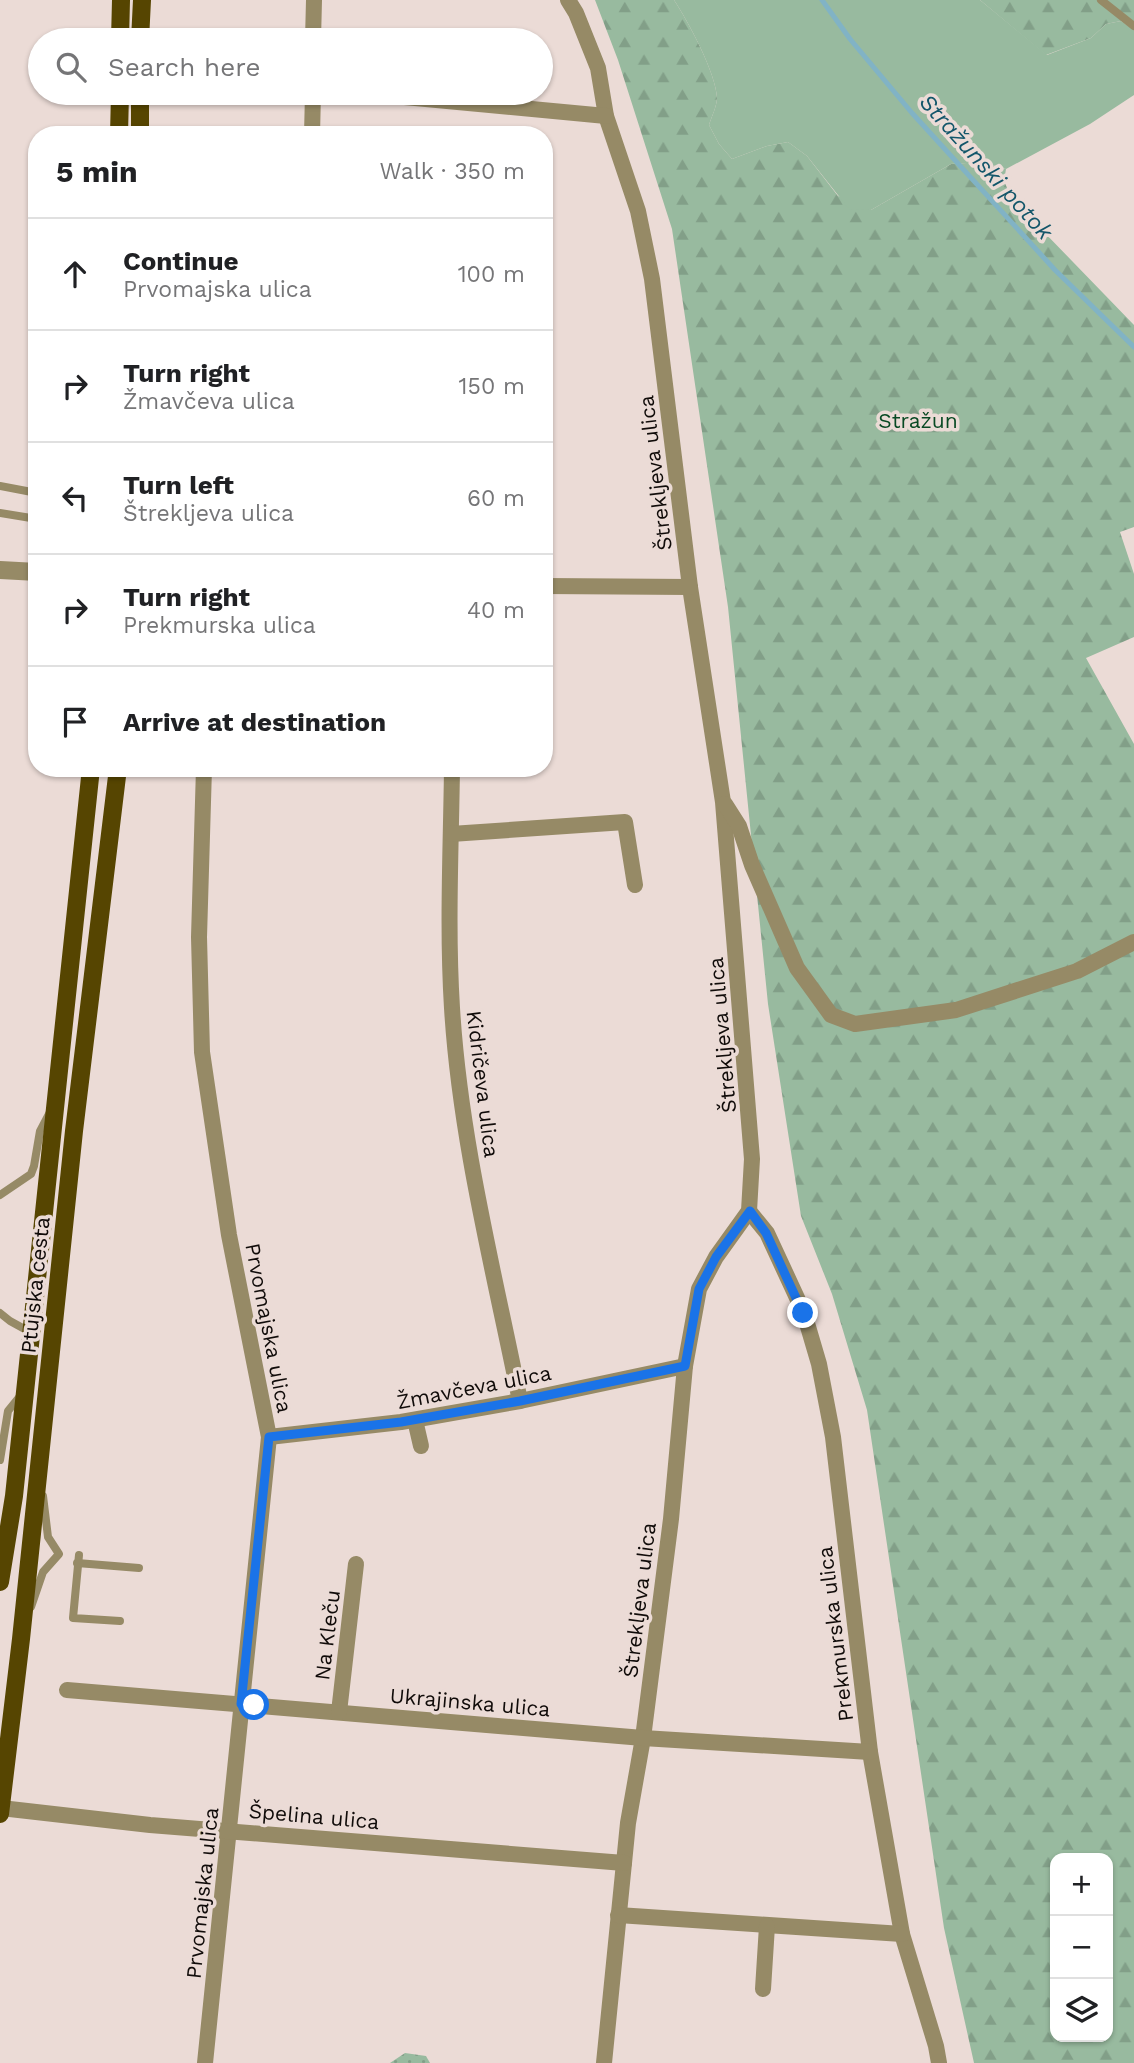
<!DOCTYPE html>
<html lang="en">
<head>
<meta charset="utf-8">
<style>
  body { margin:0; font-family:"Work Sans",sans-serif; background:#f6f6f6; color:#202124 }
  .controls { position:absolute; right:21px; bottom:21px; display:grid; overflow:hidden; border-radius:14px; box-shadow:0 2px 5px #0004 }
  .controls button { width:63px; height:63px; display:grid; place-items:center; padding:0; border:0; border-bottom:2px solid #e0e0e0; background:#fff; color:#202124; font:35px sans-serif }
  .stop { position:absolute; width:21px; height:21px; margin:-16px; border:5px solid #1a73e8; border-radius:50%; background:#fff }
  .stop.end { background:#1a73e8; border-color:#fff; box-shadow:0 2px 7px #0008 }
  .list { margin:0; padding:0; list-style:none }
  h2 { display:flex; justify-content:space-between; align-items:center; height:91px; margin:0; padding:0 28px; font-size:30px }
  h2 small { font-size:23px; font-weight:400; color:#757577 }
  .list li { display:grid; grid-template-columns:46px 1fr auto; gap:21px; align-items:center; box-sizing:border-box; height:112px; padding:0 28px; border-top:2px solid #e0e0e0 }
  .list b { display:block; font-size:26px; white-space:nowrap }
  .list p { margin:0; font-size:23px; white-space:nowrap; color:#757577 }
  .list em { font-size:23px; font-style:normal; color:#757577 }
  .icon { flex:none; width:38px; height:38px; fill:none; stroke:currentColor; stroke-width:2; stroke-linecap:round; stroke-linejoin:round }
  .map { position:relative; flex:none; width:1134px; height:2063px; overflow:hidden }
  .search { position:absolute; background:#fff; box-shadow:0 2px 5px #0004; left:28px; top:28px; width:525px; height:77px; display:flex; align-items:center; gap:18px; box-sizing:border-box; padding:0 24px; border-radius:38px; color:#757577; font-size:26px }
  .panel { position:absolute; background:#fff; box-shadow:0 2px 5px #0004; left:28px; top:126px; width:525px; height:651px; border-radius:28px }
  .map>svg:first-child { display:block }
</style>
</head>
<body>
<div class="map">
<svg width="1134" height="2063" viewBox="0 0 1134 2063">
  <defs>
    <pattern id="forest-firs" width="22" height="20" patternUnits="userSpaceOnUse" patternTransform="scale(1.75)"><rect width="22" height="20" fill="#98ba9f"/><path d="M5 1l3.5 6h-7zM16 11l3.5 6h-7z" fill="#829f88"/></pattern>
    <pattern id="park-dots" width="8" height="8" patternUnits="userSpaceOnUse" patternTransform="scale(1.75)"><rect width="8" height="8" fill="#98ba9f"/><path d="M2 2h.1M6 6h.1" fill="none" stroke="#829f88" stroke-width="1.8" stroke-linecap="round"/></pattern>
  </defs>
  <rect width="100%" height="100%" fill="#ebdbd6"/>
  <g fill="url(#forest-firs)" fill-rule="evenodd">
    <path d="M595,0H674C688,21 716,73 717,98C717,106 711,118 709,125L719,144L732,159L767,146L788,142L807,156L838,196L871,210L951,164L982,162L1006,169L1004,181L1012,199L1134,325V527L1120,532L1134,574V637L1086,658L1134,744V2063H974L944,1928L867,1410L832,1294L801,1216L768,1004L728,607L672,229L618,60ZM1055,1858H1108V2037H1055Z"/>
    <path d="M980,0H1134V30L1121,21L1106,24L1091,38L1046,55Z"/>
  </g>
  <path fill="url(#park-dots)" d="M405,2053L426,2056L430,2063H390Z"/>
  <path fill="#98ba9f" d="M674,0H980L1047,55L1091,38L1106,24L1121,21L1134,30V95L1090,124L1006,169L982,162L951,164L871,210L849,209L807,156L788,142L767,146L732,159L719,144L709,125C711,118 717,106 717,98C716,73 688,21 674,0Z"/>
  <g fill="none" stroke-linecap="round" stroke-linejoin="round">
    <path stroke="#81b3c5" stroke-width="5" d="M822,0L850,39L912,113L1055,270L1134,347"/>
    <g stroke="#968a66" stroke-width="8">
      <path d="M1101,0L1134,26"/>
      <path d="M0,486L37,493"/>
      <path d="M0,513L37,519"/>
      <path d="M0,1195L31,1174L34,1166L40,1131L50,1112"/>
      <path d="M0,1313L10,1321L30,1332"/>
      <path d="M0,1460L8,1411L21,1395"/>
      <path d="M79,1555L73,1618L120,1621"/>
      <path d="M77,1563L139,1568"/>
      <path d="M31,1607L43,1572L59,1554L48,1537L43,1496"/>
    </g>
    <g stroke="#968a66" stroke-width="16">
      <path d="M568,0L576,13L598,68L606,116L638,211L652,279L690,587L723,802L752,1159L749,1211L716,1257L699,1289L685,1366L671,1519L643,1738L628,1823L604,2063"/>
      <path d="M313,40L314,0"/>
      <path d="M362,93L606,116"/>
      <path d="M312,135L313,93"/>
      <path d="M544,586L690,587"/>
      <path d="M204,768L199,937L202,1052L229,1235L269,1437L205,2063"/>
      <path d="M452,768C451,848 447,928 452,1008C460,1140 494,1271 520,1401"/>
      <path d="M725,804L739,826L752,865L797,968L831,1015L855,1024L956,1010L1077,971L1134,942"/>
      <path d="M451,834L625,822L635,885"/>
      <path d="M749,1211L767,1233L804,1313L819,1364L833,1437L870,1752L902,1934L936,2046L939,2063"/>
      <path d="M415,1420L421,1446"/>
      <path d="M269,1437L401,1422L520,1401L685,1366"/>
      <path d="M67,1690L643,1738L870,1752"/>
      <path d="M339,1712L356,1564"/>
      <path d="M1,1808L150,1825L624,1863"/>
      <path d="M618,1915L902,1934"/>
      <path d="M763,1989L767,1926"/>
    </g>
    <path stroke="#968a66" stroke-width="18" d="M0,570L37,572"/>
    <g stroke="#564501" stroke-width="18">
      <path d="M120,40L121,0"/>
      <path d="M140,40L142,0"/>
      <path d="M140,93V135"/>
      <path d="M119,135L120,93"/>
      <path d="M0,1582L14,1496L91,768"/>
      <path d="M0,1814L21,1639L74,1131L118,768"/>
    </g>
  </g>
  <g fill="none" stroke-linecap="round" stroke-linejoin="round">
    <path stroke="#1a73e8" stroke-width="9" d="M254,1705L241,1704L269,1437L401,1422L520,1401L685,1366L699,1289L716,1257L750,1211L766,1233L803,1313"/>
  </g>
  <g text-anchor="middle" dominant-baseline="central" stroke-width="7" stroke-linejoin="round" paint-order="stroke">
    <g font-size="21" fill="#084923" stroke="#ebdbd6">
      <text x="918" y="420">Stražun</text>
    </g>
    <g font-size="21" fill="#100b09" stroke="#ebdbd6">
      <text transform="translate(655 473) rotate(-97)">Štrekljeva ulica</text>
      <text transform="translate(722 1035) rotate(-95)">Štrekljeva ulica</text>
      <text transform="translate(483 1084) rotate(83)">Kidričeva ulica</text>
      <text transform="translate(35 1285) rotate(-84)">Ptujska cesta</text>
      <text transform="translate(269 1328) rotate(79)">Prvomajska ulica</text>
      <text transform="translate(474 1387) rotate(-11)">Žmavčeva ulica</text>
      <text transform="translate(639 1600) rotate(-83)">Štrekljeva ulica</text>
      <text transform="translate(835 1634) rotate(-97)">Prekmurska ulica</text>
      <text transform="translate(327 1635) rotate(-83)">Na Kleču</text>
      <text transform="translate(470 1702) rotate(5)">Ukrajinska ulica</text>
      <text transform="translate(314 1816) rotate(5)">Špelina ulica</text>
      <text transform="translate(202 1893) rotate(-84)">Prvomajska ulica</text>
    </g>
    <g font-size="23" font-style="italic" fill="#13566a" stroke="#ebdbd6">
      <text transform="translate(986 167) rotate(48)">Stražunski potok</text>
    </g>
  </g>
</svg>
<div class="controls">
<button>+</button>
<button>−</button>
<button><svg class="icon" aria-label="layers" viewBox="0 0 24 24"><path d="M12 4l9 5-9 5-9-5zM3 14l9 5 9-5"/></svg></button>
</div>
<div class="stop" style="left:254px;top:1705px"></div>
<div class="stop end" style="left:803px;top:1313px"></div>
<div class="search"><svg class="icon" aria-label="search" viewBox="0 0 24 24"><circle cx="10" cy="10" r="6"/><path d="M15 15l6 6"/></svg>Search here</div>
<section class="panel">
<h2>5 min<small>Walk · 350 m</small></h2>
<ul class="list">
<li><svg class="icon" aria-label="ahead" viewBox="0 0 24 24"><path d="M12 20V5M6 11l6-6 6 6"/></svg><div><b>Continue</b><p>Prvomajska ulica</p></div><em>100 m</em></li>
<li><svg class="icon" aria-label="right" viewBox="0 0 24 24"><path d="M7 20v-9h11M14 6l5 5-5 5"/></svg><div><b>Turn right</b><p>Žmavčeva ulica</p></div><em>150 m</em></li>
<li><svg class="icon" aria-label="left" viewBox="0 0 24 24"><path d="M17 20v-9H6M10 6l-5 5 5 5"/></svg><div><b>Turn left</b><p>Štrekljeva ulica</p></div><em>60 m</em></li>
<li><svg class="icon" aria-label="right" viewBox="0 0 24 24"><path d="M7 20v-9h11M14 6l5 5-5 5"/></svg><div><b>Turn right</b><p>Prekmurska ulica</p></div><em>40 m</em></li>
<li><svg class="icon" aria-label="arrive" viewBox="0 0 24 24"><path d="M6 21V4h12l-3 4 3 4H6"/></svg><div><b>Arrive at destination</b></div></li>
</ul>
</section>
</div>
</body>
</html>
